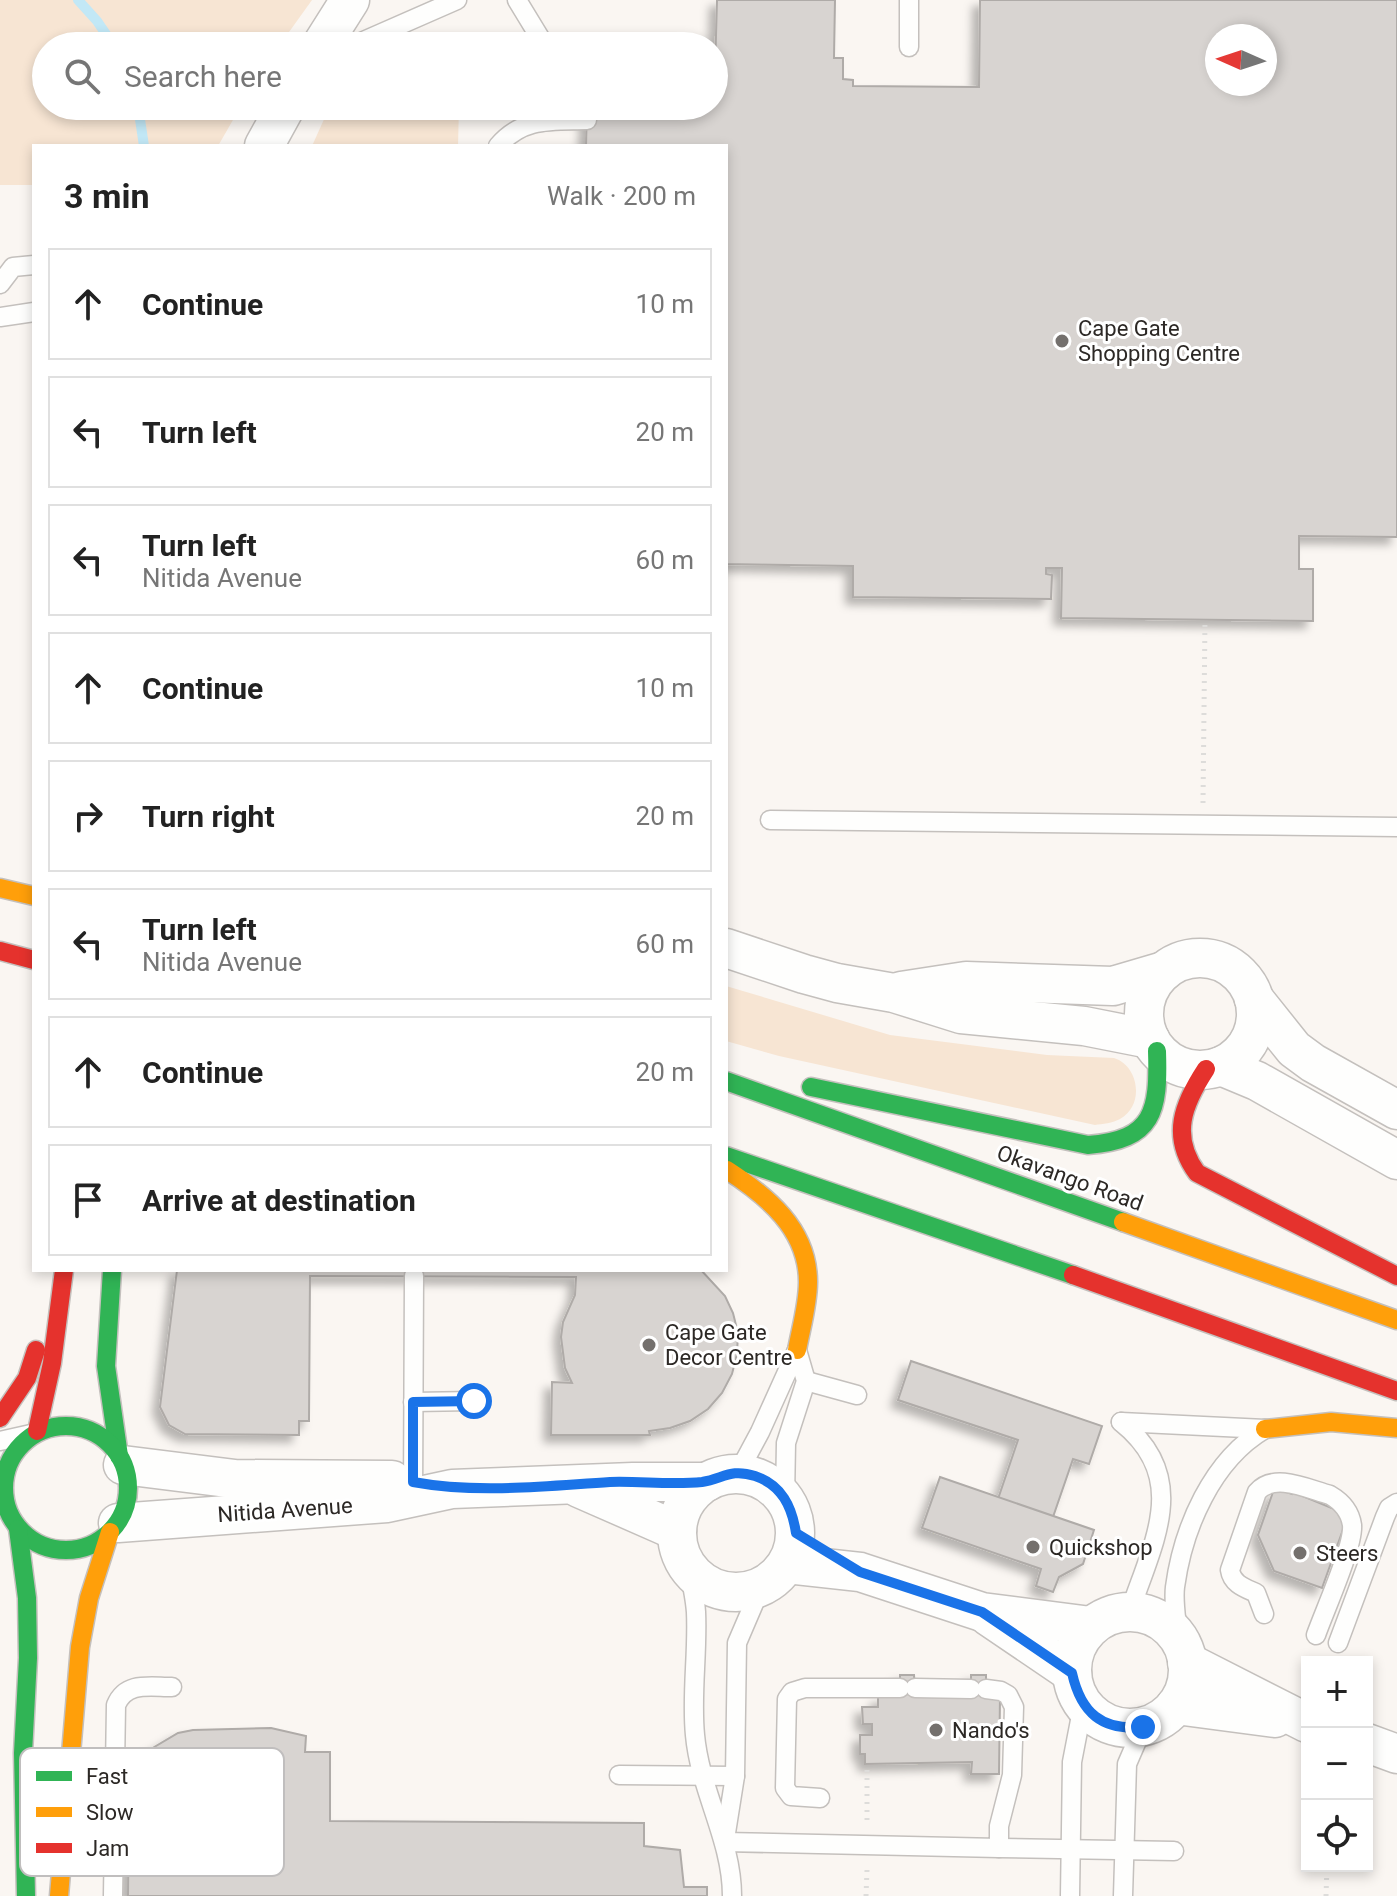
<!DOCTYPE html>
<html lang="en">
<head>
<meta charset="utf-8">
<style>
  body { margin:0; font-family:Roboto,sans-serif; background:#f6f6f6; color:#222 }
  .controls { position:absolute; right:24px; bottom:24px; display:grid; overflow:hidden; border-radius:0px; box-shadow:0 4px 12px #0003 }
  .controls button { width:72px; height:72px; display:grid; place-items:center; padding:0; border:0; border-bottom:2px solid #e0e0e0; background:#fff; color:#222; font:40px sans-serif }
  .compass { position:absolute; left:1205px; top:24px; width:72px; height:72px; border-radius:50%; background:#fff; box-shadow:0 4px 12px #0003; rotate:273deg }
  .stop { position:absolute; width:24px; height:24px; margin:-18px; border:6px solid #1a73e8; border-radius:50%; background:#fff }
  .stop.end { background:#1a73e8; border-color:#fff; box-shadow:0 2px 8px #0008 }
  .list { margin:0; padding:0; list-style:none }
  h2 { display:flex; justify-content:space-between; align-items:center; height:104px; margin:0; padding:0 32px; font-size:34px }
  h2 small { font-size:26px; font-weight:400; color:#767676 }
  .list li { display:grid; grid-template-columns:52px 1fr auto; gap:24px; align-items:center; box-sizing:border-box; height:112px; margin:0 16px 16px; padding:0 16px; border:2px solid #e0e0e0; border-radius:0px }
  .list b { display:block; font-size:30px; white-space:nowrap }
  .list p { margin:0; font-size:26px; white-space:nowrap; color:#767676 }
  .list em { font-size:26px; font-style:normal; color:#767676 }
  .icon { flex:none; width:44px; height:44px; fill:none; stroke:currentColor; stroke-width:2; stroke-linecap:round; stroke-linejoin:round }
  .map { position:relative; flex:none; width:1397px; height:1896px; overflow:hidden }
  .search { position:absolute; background:#fff; box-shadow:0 4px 12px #0003; left:32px; top:32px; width:696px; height:88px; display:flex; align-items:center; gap:20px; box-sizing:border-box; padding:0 28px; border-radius:44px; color:#767676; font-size:30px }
  .panel { position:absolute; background:#fff; box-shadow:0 4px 12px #0003; left:32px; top:144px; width:696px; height:1128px; border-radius:0px }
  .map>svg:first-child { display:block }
</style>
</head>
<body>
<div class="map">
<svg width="1397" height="1896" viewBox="0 0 1397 1896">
  <defs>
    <filter id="shadow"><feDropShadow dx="-7" dy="7" stdDeviation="4" flood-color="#0004"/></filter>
  </defs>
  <rect width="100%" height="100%" fill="#faf6f2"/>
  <g fill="#f7e5d3">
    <path d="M0,0H312L279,46H46V106H241L218,146H34V185H0Z"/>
    <path d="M330,106H459L458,146H312Z"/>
    <path d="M726,986L890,1035L1047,1055L1114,1058C1139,1066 1145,1105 1120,1119C1113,1123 1102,1124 1095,1125L779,1056L726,1041Z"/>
  </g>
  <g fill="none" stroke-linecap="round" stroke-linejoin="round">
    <g stroke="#c2e8f6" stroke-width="10">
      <path d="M78,0L97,21L114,46"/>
      <path d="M138,106L144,146"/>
    </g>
  </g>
  <g fill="#d8d4d1" stroke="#afaba8" stroke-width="2" fill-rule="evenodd" filter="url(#shadow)">
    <path d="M717,0H835L834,58H843V79L853,80V86L979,87L980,0H1397V537L1299,536V569H1313V621L1061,618L1062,568H1046V574L1052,575L1051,599L853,597V566L726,564V146H586L587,106H714ZM1217,36H1265V84H1217Z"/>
    <path d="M177,1270H701L725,1296L733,1313L738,1333L737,1354L732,1374L722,1393L708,1409L690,1421L670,1428L649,1431L650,1435H551L552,1382L572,1383L565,1368L561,1337L563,1322L575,1295L576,1277L310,1276L309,1421H299V1435L185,1434L169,1425L160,1407Z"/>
    <path d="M911,1361L1102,1426L1089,1464L1073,1459L1053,1517L998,1499L1018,1440L898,1400Z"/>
    <path d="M940,1477L1094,1530L1083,1564L1059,1577L1053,1592L1036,1586L1041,1569L922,1528Z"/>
    <path d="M1281,1490L1292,1494L1293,1492L1339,1511L1345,1524L1322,1588L1274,1571L1258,1535L1273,1492Z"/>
    <path d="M900,1675H914L915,1688L971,1697V1675H986V1697H1000L999,1774H971L972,1762L865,1764V1754H860V1735H872V1724H863L862,1707H878V1697H900Z"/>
    <path d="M271,1728L306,1736L305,1752H330V1821L644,1823V1846L680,1850L684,1887H707V1896H128L129,1790L141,1761L151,1749L178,1733L193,1730Z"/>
  </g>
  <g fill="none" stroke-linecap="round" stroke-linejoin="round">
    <defs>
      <g id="lane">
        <path d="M517,0L545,46"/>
        <path d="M352,46L457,0"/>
        <path d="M909,47V0"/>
        <path d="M498,146C523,117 551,121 587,120"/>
        <path d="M0,284L13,267L34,265"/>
        <path d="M0,317L34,312"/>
        <path d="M770,820L1397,827"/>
        <path d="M806,1381L857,1395"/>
        <path d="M413,1402L474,1401"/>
        <path d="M1121,1422C1191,1478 1153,1542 1130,1611"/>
        <path d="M1121,1422L1265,1429"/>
        <path d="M0,1441L31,1434"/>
        <path d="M738,1473L760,1432L797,1350"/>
        <path d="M413,1498L414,1276"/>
        <path d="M785,1498L786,1443L806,1381L797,1350"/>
        <path d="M689,1570C692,1584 695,1598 696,1612C698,1653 691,1695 695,1735C700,1791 732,1840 732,1896"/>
        <path d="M1264,1614L1256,1593C1245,1588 1232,1584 1230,1570L1257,1492C1274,1472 1308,1489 1330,1495C1342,1502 1350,1511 1352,1525C1354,1546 1324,1612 1316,1635"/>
        <path d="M1178,1637C1177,1621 1173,1603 1175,1587C1183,1528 1212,1460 1265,1429"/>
        <path d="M1338,1643L1385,1517L1389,1508L1397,1503"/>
        <path d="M915,1688L971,1689"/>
        <path d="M619,1775L735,1776"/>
        <path d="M820,1798L791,1796L785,1788L787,1699L792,1692L805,1688H900"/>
        <path d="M725,1839L735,1776L737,1643L761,1587"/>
        <path d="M724,1842L999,1848V1826L1012,1775L1014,1707L1008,1695L1001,1691L986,1689"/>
        <path d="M999,1848L1174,1851"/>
        <path d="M113,1896L116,1705C126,1681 150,1687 172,1687"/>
        <path d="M1070,1896L1072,1762L1083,1705"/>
        <path d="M1123,1896L1127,1764L1143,1727"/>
      </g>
      <g id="street">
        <path d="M321,46L350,0"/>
        <path d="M264,146L286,106"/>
        <path d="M726,948L804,974L837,983L894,993L961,1014L1084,1026L1150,1039"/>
        <circle cx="1200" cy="1014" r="56"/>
        <path d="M901,991L966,981L1113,986L1164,971"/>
        <path d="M1254,999L1294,1049L1313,1063L1397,1110"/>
        <path d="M1221,1066L1257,1081L1397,1160"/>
        <path d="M123,1465L235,1479L392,1480"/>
        <circle cx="736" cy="1533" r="59"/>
        <path d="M579,1488L677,1531"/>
        <path d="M118,1523L387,1503L452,1489L633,1482H706"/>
        <path d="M787,1564L860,1572L982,1612L1091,1626"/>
        <circle cx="1130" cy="1670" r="58"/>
        <path d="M988,1616L1072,1673"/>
        <path d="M1187,1662L1307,1723"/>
        <path d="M1176,1705L1275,1718"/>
        <path d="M1367,1743L1397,1754"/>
      </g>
      <g id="fast">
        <path d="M726,1081L1123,1222"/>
        <path d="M811,1087L1088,1145C1154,1140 1159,1111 1157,1051"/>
        <path d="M726,1156L1073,1275"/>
        <path d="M112,1270L106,1366L119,1456"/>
        <circle cx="66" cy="1488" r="62"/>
        <path d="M18,1529L27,1598L28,1658L23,1753L26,1896"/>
      </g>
      <g id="slow">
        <path d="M0,888L34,896"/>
        <path d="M727,1170C767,1196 808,1229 808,1282C808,1305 801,1328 797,1350"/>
        <path d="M1123,1222L1397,1320"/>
        <path d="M1265,1429L1331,1422L1397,1428"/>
        <path d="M59,1896L80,1647L89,1598L110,1532"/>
      </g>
      <g id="jam">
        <path d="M0,951L34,960"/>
        <path d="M1206,1069C1183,1104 1170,1136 1197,1173L1397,1276"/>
        <path d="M1073,1275L1397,1391"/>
        <path d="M0,1418L27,1378L36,1350"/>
        <path d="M37,1431L52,1363L64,1270"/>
      </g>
    </defs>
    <use href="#lane" stroke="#c4c0bd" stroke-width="21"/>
    <use href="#street" stroke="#c4c0bd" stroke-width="41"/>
    <use href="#fast" stroke="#c4c0bd" stroke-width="21"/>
    <use href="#slow" stroke="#c4c0bd" stroke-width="21"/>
    <use href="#jam" stroke="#c4c0bd" stroke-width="21"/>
    <g stroke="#dddcda" stroke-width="5" stroke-dasharray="2 6" stroke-linecap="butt">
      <path d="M1203,803L1205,619"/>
      <path d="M867,1820V1769"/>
      <path d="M866,1896L867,1870"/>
      <path d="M1326,1896L1327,1866"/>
    </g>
    <use href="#lane" stroke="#fefefd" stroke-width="18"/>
    <use href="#street" stroke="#fefefd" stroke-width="38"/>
    <use href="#fast" stroke="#30b455" stroke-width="18"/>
    <use href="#slow" stroke="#ff9f0a" stroke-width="18"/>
    <use href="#jam" stroke="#e5322d" stroke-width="18"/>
  </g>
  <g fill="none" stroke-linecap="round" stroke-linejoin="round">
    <path stroke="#1a73e8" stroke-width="10" d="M474,1401L413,1402V1482C478,1494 544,1486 610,1482C640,1481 672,1485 702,1482C723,1479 730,1468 755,1476C782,1485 792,1507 796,1533L860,1572L982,1612L1072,1673C1081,1713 1102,1731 1143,1727"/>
  </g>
  <g fill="#74706d" stroke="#fff" stroke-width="3">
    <circle cx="1062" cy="341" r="8"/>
    <circle cx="649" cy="1345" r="8"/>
    <circle cx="1033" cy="1547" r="8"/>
    <circle cx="1300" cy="1553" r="8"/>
    <circle cx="936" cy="1730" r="8"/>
  </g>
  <g text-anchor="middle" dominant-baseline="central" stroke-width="6" stroke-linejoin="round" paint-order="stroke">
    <g font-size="22" fill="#2c2825" stroke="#fff" text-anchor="start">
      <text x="1078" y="328">Cape Gate<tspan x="1078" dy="25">Shopping Centre</tspan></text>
      <text x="665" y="1332">Cape Gate<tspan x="665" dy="25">Decor Centre</tspan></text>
      <text x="1049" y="1547">Quickshop</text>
      <text x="1316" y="1553">Steers</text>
      <text x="952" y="1730">Nando's</text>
    </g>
    <g font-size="22" fill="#2c2825" stroke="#fff">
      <text transform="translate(1070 1178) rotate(20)">Okavango Road</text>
      <text transform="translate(285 1510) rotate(-4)">Nitida Avenue</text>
    </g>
  </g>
  <rect x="20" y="1748" width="264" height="128" rx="12" fill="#fff" stroke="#c0bebe" stroke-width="2"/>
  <rect x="36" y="1771" width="36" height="10" fill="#30b455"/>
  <rect x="36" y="1807" width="36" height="10" fill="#ff9f0a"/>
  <rect x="36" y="1843" width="36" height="10" fill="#e5322d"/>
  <g font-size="22" fill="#2c2825">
    <text x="86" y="1784">Fast</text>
    <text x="86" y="1820">Slow</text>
    <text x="86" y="1856">Jam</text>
  </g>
</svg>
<div class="controls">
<button>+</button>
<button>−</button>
<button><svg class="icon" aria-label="locate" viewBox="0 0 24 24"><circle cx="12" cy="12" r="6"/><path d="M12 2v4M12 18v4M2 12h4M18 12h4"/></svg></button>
</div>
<svg class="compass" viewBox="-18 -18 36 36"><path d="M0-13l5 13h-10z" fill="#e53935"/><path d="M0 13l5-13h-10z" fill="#767676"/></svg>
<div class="stop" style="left:474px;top:1401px"></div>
<div class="stop end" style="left:1143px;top:1727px"></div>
<div class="search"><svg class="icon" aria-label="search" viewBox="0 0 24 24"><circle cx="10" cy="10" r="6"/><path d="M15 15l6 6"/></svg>Search here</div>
<section class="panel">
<h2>3 min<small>Walk · 200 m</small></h2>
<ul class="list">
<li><svg class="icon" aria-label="ahead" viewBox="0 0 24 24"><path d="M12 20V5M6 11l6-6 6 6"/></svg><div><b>Continue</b></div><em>10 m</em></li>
<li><svg class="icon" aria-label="left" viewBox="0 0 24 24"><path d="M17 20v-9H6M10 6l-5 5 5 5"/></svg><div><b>Turn left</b></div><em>20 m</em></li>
<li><svg class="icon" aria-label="left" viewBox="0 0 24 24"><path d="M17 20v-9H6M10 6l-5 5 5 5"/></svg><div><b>Turn left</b><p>Nitida Avenue</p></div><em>60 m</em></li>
<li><svg class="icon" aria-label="ahead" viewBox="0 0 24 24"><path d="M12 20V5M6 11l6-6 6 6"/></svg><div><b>Continue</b></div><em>10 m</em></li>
<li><svg class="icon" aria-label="right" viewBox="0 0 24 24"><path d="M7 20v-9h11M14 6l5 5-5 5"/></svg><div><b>Turn right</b></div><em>20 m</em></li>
<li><svg class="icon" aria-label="left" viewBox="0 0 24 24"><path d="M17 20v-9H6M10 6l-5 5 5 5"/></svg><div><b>Turn left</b><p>Nitida Avenue</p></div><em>60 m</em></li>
<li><svg class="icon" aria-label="ahead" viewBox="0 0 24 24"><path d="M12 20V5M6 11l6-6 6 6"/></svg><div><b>Continue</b></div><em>20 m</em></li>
<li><svg class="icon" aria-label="arrive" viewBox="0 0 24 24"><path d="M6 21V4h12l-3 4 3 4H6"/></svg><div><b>Arrive at destination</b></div></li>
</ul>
</section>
</div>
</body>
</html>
